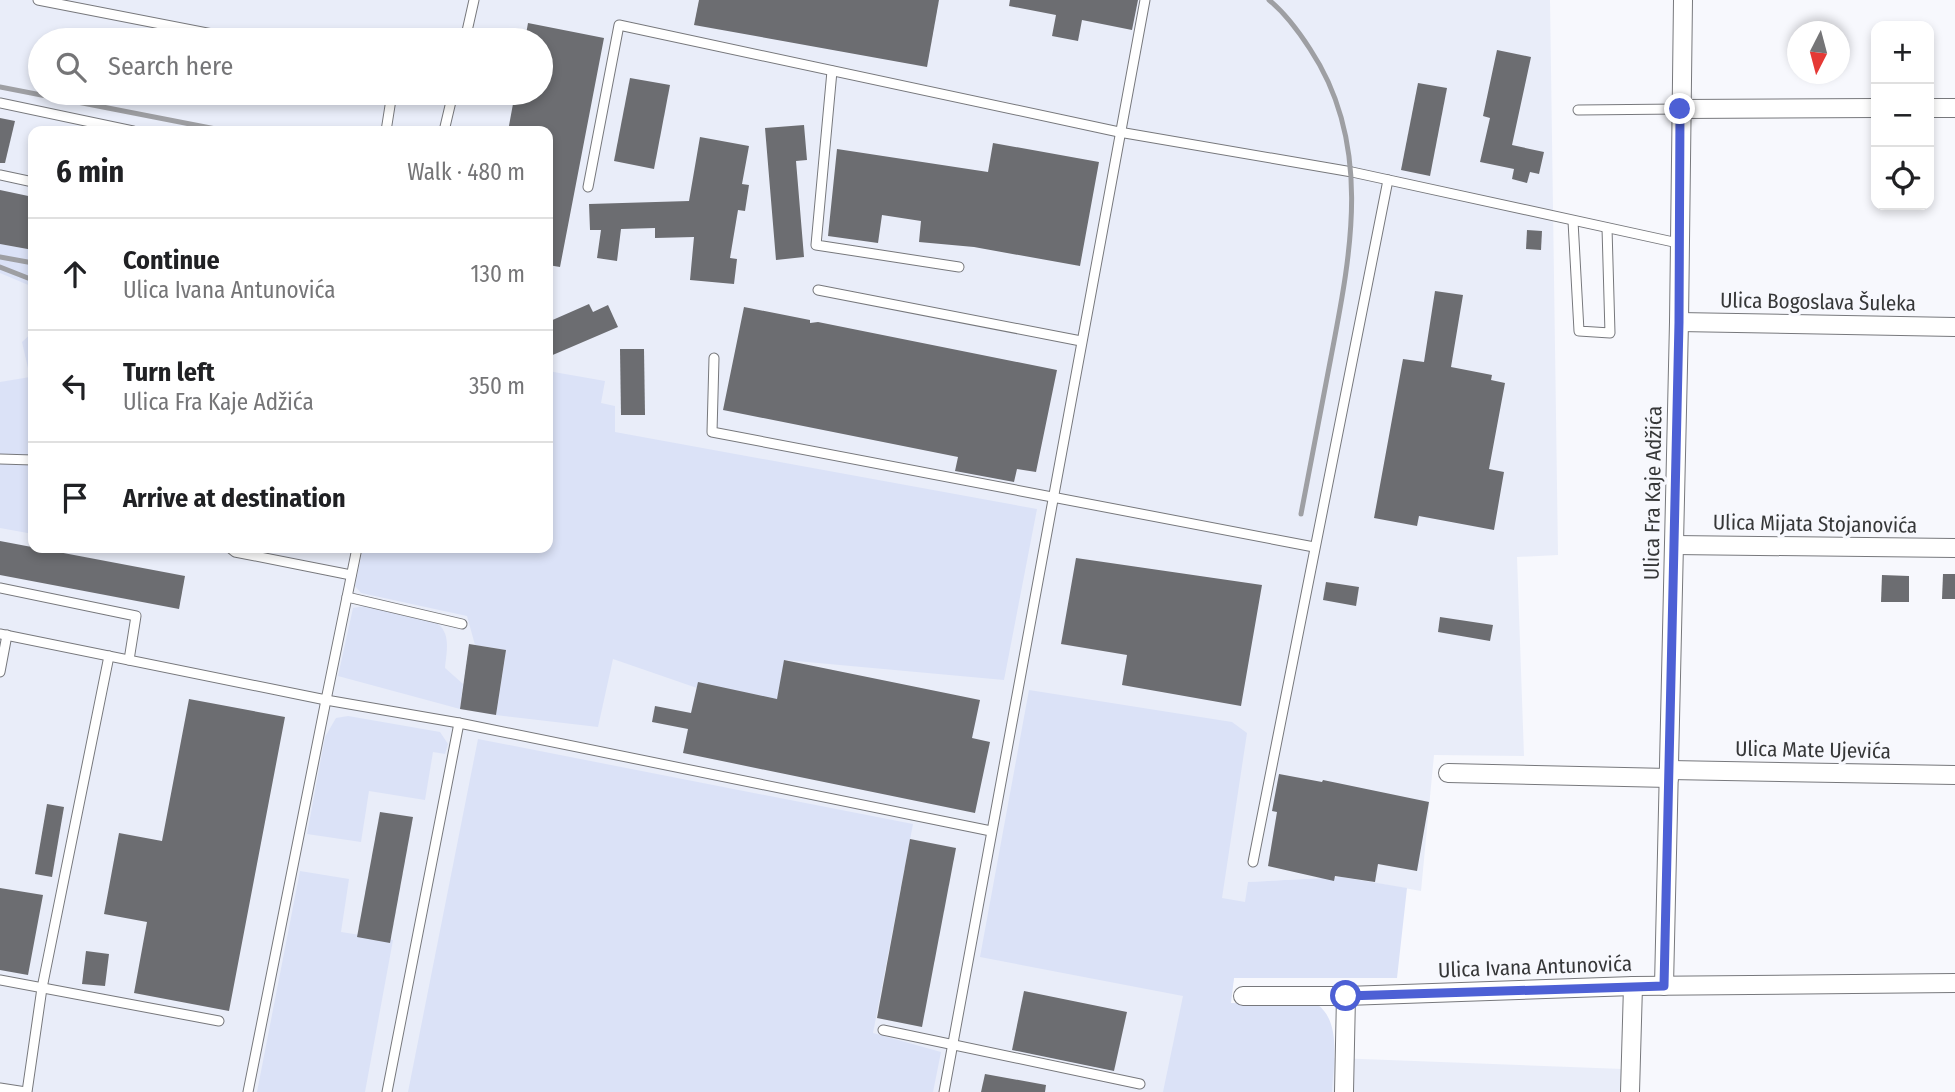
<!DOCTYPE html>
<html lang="en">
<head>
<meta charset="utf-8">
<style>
  body { margin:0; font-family:"Fira Sans Condensed",sans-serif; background:#f6f6f6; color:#202124 }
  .controls { position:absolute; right:21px; top:21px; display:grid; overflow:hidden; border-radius:14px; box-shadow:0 4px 10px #0003 }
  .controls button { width:63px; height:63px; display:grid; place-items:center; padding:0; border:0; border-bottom:2px solid #e0e0e0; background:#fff; color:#202124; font:35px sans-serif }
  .compass { position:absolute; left:1787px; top:21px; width:63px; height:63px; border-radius:50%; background:#fff; box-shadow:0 4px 10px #0003; rotate:186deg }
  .stop { position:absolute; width:21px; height:21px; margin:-16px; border:5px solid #4d60d5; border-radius:50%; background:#fff }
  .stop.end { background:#4d60d5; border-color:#fff; box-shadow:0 2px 7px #0008 }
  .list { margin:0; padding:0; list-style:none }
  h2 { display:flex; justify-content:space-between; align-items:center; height:91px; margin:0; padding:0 28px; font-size:30px }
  h2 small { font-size:23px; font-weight:400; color:#757577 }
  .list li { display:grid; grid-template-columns:46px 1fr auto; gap:21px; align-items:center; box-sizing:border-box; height:112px; padding:0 28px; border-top:2px solid #e0e0e0 }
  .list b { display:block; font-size:26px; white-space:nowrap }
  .list p { margin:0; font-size:23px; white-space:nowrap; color:#757577 }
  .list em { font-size:23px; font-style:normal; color:#757577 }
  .icon { flex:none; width:38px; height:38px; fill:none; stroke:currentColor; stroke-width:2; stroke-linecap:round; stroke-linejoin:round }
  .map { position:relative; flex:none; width:1955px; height:1092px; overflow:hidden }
  .search { position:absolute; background:#fff; box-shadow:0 4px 10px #0003; left:28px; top:28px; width:525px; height:77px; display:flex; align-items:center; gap:18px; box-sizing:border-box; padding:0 24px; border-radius:38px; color:#757577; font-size:26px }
  .panel { position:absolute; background:#fff; box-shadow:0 4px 10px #0003; left:28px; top:126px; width:525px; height:427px; border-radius:14px }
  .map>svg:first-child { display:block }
</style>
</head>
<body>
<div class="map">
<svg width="1955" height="1092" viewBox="0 0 1955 1092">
  <rect width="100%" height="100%" fill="#f7f8fd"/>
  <path fill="#e9edf9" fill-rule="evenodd" d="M0,0H1550L1558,555L1517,557L1524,756L1434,755L1421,891L1342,877L1249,882L1230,1003L1228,1054L1623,1069L1622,1092H0ZM40,40H541V93H40ZM33,131H548V548H33Z"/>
  <g fill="#dbe2f7">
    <path d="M0,244L33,250V287L0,273Z"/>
    <path d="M33,332V534L0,528V382L30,377L22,342Z"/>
    <path d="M548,371L605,381L601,403L615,406V432L1037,509L1004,680L785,660L777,699L698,683L697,688L613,659L598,727L496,715L506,650L475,645L467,616L361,593L355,586L363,548H548Z"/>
    <path d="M365,606L432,620C452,630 447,649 445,668L463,684L460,709L338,676L353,608Z"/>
    <path d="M1029,690L1232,722L1247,733L1222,898L1245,902L1248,882L1342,877L1407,888L1397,978H1234L1231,1003L1318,1005C1342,1023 1333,1066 1332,1092H1163L1183,996L980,957Z"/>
    <path d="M348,716L440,732L448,744L445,754L433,752L425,800L369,791L361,842L307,834L325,737L336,718Z"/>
    <path d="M478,739L913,824L873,1033L941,1052L933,1092H408Z"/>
    <path d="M300,871L349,879L341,932L393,940L365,1092H257Z"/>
  </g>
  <g fill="#6c6d71">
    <path d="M699,0H939L927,67L694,25Z"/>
    <path d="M1010,0H1138L1132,30L1082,20L1078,41L1052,36L1056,15L1009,6Z"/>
    <path d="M528,23L604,38L560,267L548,265V131H508L515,93H541V40H525Z"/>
    <path d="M1497,50L1531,57L1512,145L1544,152L1539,174L1530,172L1527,183L1512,179L1514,169L1480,162L1490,118L1483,116Z"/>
    <path d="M630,78L670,85L654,169L614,161Z"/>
    <path d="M1418,83L1447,88L1430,176L1401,170Z"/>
    <path d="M0,118L15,121L5,163H0Z"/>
    <path d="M804,125L807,160L796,161L804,257L776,260L765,128Z"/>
    <path d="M700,137L749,146L742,184L749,185L745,211L738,210L730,258L737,259L734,284L690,280L694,237L655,238V228L621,229L617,261L597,258L601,230H590L589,204L689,201Z"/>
    <path d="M993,143L1099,162L1080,266L974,247L919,242L921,221L882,215L878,243L828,236L837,149L988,172Z"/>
    <path d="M0,190L33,197V250L0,244Z"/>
    <path d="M1527,230L1542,231L1541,250L1526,249Z"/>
    <path d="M1435,291L1463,295L1451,367L1492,375L1491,380L1505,383L1489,469L1504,472L1494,530L1419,516L1417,526L1374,518L1403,359L1424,362Z"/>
    <path d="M589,304L593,312L608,305L618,327L548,357V322Z"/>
    <path d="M744,307L810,320V323L818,322L1057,370L1036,472L1017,469L1014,482L955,471L958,457L723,410Z"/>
    <path d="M620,349H644L645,415H621Z"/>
    <path d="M0,541L185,576L179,609L0,575Z"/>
    <path d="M1076,558L1262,585L1241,706L1122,685L1127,655L1061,644Z"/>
    <path d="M1943,574H1955V599H1942Z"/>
    <path d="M1882,575L1909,576V602H1881Z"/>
    <path d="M1326,582L1359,587L1356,606L1323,600Z"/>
    <path d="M1440,617L1493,625L1490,641L1438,632Z"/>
    <path d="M469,644L506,650L496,715L460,709Z"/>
    <path d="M784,660L980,700L972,738L990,742L975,813L683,753L688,729L652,722L655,706L691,713L698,682L777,699Z"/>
    <path d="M189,699L285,717L229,1011L134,993L147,922L104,914L119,833L162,841Z"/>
    <path d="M1279,774L1322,782L1323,780L1429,802L1417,871L1378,864L1375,882L1335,876L1334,881L1268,866L1277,812L1272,811Z"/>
    <path d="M47,804L64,807L52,877L35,874Z"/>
    <path d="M380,812L413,817L390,943L357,937Z"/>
    <path d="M910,839L956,848L922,1027L877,1018Z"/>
    <path d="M0,888L43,895L28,975L0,970Z"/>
    <path d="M86,951L109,954L105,986L82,984Z"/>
    <path d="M1024,991L1127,1012L1114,1071L1012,1050Z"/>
    <path d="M985,1074L1046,1085L1045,1092H981Z"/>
  </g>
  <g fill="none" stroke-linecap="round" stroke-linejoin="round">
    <defs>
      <g id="service">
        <path d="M38,0L243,40"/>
        <path d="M465,40L474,0"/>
        <path d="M832,71L816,245L959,267"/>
        <path d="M0,103L133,131"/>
        <path d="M1578,110L1680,109"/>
        <path d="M386,131L392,93"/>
        <path d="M444,131L453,93"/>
        <path d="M0,175L33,182"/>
        <path d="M588,187L619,25L1119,132L1352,172L1678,243"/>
        <path d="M1573,221L1579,331L1610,333L1607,228"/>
        <path d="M818,290L1081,341"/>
        <path d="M714,358L712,432L1314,547"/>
        <path d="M0,459L33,460"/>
        <path d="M230,548L235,552L351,575"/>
        <path d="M0,588L136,616L129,660"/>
        <path d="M347,597L462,624"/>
        <path d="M0,634L326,700L357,548"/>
        <path d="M0,672L7,635"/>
        <path d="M1253,862L1388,180"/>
        <path d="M0,980L219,1021"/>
        <path d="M883,1030L1140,1084"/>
        <path d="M0,1088L26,1092"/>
        <path d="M27,1092L42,988L109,656"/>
        <path d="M248,1092L326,700L459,723L991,831"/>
        <path d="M387,1092L459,723"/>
        <path d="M944,1092L1145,0"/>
      </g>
      <g id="minor">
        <path d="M1929,108H1955"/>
        <path d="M1680,109L1876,108"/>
        <path d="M1679,322L1955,327"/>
        <path d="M1674,545L1955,548"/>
        <path d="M1670,770L1955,775"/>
        <path d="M1448,773L1669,778"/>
        <path d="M1664,986L1679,322L1683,0"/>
        <path d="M1243,996H1346L1633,986L1955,983"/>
        <path d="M1344,1092L1346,996"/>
        <path d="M1630,1092L1633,986"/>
      </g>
    </defs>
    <use href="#service" stroke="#77787c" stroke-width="11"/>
    <use href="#minor" stroke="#77787c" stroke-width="20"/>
    <use href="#service" stroke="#fff" stroke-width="9"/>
    <use href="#minor" stroke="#fff" stroke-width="18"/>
    <g stroke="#9e9fa3" stroke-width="5">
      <path d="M1269,0C1285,13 1299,32 1310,49C1373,144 1351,253 1331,357C1321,410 1311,462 1301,514"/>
      <path d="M0,87L226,131"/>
      <path d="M0,257L33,263"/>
      <path d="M0,267L33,280"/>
    </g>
  </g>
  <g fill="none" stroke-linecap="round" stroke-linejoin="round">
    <path stroke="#4d60d5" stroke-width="9" d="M1346,996L1664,986L1679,322L1680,109"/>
  </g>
  <g text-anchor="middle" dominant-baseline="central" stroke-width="7" stroke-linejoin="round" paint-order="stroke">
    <g font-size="21" fill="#363738" stroke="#f7f8fd">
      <text transform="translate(1818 302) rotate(1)">Ulica Bogoslava Šuleka</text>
      <text transform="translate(1653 493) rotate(-89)">Ulica Fra Kaje Adžića</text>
      <text transform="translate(1815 524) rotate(1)">Ulica Mijata Stojanovića</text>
      <text transform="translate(1813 750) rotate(1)">Ulica Mate Ujevića</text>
      <text transform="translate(1535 967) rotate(-2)">Ulica Ivana Antunovića</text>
    </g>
  </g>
</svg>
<div class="controls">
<button>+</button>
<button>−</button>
<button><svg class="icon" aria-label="locate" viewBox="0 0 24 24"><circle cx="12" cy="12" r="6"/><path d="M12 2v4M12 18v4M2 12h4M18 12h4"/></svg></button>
</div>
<svg class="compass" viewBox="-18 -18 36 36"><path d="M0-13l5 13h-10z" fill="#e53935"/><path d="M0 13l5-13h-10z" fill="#757577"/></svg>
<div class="stop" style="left:1346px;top:996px"></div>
<div class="stop end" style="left:1680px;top:109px"></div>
<div class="search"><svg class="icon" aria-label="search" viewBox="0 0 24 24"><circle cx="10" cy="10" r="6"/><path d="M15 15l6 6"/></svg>Search here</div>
<section class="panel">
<h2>6 min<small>Walk · 480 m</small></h2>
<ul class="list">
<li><svg class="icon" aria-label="ahead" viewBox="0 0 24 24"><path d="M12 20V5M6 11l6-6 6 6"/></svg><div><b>Continue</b><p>Ulica Ivana Antunovića</p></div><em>130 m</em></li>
<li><svg class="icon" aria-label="left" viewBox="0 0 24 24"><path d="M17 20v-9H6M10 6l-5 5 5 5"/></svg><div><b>Turn left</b><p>Ulica Fra Kaje Adžića</p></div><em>350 m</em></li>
<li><svg class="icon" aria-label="arrive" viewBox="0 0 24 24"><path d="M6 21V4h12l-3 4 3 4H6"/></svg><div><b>Arrive at destination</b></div></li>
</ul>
</section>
</div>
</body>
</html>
